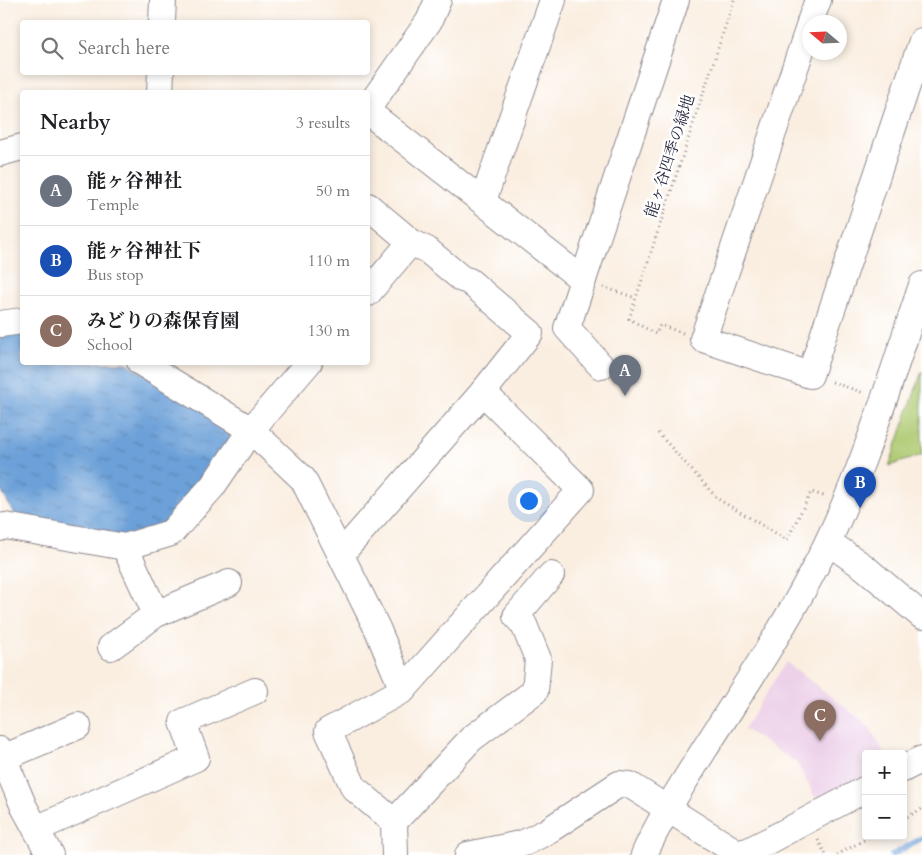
<!DOCTYPE html>
<html lang="en">
<head>
<meta charset="utf-8">
<style>
  body { margin:0; font-family:Cardo,"Noto Serif JP",serif; background:#f2f2f2; color:#202124 }
  .controls { position:absolute; right:15px; bottom:15px; display:grid; overflow:hidden; border-radius:5px; box-shadow:0 2px 8px #0003 }
  .controls button { width:45px; height:45px; display:grid; place-items:center; padding:0; border:0; border-bottom:1px solid #e0e0e0; background:#fff; color:#202124; font:25px sans-serif }
  .compass { position:absolute; left:802px; top:15px; width:45px; height:45px; border-radius:50%; background:#fff; box-shadow:0 2px 8px #0003; rotate:289deg }
  .you { position:absolute; left:528px; top:500px; width:18px; height:18px; margin:-12px; border:4px solid #fff; border-radius:50%; background:#1a73e8; box-shadow:0 0 0 8px #1a73e833 }
  .badge { display:grid; place-items:center; width:32px; height:32px; border-radius:50%; background:#111827; color:#fff; font-size:16px; font-weight:700 }
  .pin { position:absolute; translate:-50% -41px; filter:drop-shadow(0 1px 2px #0008) }
  .pin::after { content:''; position:absolute; top:26px; width:18px; height:15px; background:inherit; clip-path:polygon(0 0,100% 0,50% 100%) }
  .list { margin:0; padding:0; list-style:none }
  h2 { display:flex; justify-content:space-between; align-items:center; height:65px; margin:0; padding:0 20px; font-size:21px }
  h2 small { font-size:16px; font-weight:400; color:#757577 }
  .list li { display:grid; grid-template-columns:32px 1fr auto; gap:15px; align-items:center; box-sizing:border-box; height:70px; padding:0 20px; border-top:1px solid #e0e0e0 }
  .list b { display:block; font-size:19px; white-space:nowrap }
  .list p { margin:0; font-size:16px; white-space:nowrap; color:#757577 }
  .list em { font-size:16px; font-style:normal; color:#757577 }
  .icon { flex:none; width:28px; height:28px; fill:none; stroke:currentColor; stroke-width:2; stroke-linecap:round; stroke-linejoin:round }
  .map { position:relative; flex:none; width:922px; height:855px; overflow:hidden }
  .search { position:absolute; background:#fff; box-shadow:0 2px 8px #0003; left:20px; top:20px; width:350px; height:55px; display:flex; align-items:center; gap:12px; box-sizing:border-box; padding:0 18px; border-radius:5px; color:#757577; font-size:19px }
  .panel { position:absolute; background:#fff; box-shadow:0 2px 8px #0003; left:20px; top:90px; width:350px; height:275px; border-radius:5px }
  .map>svg:first-child { display:block }
</style>
</head>
<body>
<div class="map">
<svg width="922" height="855" viewBox="0 0 922 855">
  <defs>
    <pattern id="water-ripples" width="26" height="14" patternUnits="userSpaceOnUse" patternTransform="scale(1.25)"><rect width="26" height="14" fill="#6ca0d8"/><path d="M2 4q2-2 4 0t4 0M15 11q2-2 4 0t4 0" fill="none" stroke="#5882b0"/></pattern>
  </defs>
  <rect width="100%" height="100%" fill="#fff"/>
  <filter id="ink" filterUnits="userSpaceOnUse"><feTurbulence type="fractalNoise" baseFrequency=".02" numOctaves="2"/><feDisplacementMap in="SourceGraphic" scale="10" xChannelSelector="R" yChannelSelector="G"/><feConvolveMatrix kernelMatrix="1 2 1 2 8 2 1 2 1" color-interpolation-filters="sRGB"/></filter>
  <filter id="wash" filterUnits="userSpaceOnUse"><feTurbulence type="fractalNoise" baseFrequency=".0096" numOctaves="4" result="noise"/><feDisplacementMap in="SourceGraphic" scale="20" xChannelSelector="R" yChannelSelector="G"/><feGaussianBlur stdDeviation="1.12" result="paint"/><feColorMatrix in="noise" values="0 0 0 0 0 0 0 0 0 0 0 0 0 0 0 0 0 1.4 0 .05"/><feComposite in="paint" operator="in"/></filter>
  <g filter="url(#wash)">
    <rect width="100%" height="100%" fill="#faeee0"/>
    <path fill="#edd1e9" d="M786,662L868,725L885,754H866V776L817,801L797,763L744,729Z"/>
    <path fill="#adc96f" stroke="#687655" d="M922,371V455L889,466Z"/>
    <path fill="url(#water-ripples)" stroke="#47618a" d="M22,334V362L127,363L230,425L232,434L187,507L137,539L15,516L0,488V336Z"/>
    <g fill="none" stroke-linecap="round" stroke-linejoin="round">
      <path stroke="#6ca0d8" stroke-width="5.5" d="M892,855L922,838"/>
    </g>
  </g>
  <g filter="url(#ink)">
    <g fill="none" stroke-linecap="round" stroke-linejoin="round">
      <defs>
        <g id="minor">
          <path d="M162,22L163,0"/>
          <path d="M810,22L818,0"/>
          <path d="M810,24L703,339L810,375L922,41"/>
          <path d="M160,92L161,72"/>
          <path d="M368,108L429,21L438,0"/>
          <path d="M368,112L583,280L676,0"/>
          <path d="M0,153L22,147"/>
          <path d="M483,201L553,0"/>
          <path d="M583,280L567,328L601,366"/>
          <path d="M368,293L411,242"/>
          <path d="M0,324L22,321"/>
          <path d="M140,362L251,430L303,479L377,628L403,690L328,731L354,788L394,822L395,855"/>
          <path d="M0,528L5,526L125,547L171,533L212,487L251,430L309,362"/>
          <path d="M828,542L864,567L922,616"/>
          <path d="M125,547L156,614"/>
          <path d="M341,554L483,392L530,333L469,281L462,279L427,250L411,242L368,206"/>
          <path d="M111,647L156,614L229,583"/>
          <path d="M403,690L581,490L483,392"/>
          <path d="M0,750L24,807L50,855"/>
          <path d="M3,758L78,726"/>
          <path d="M903,769L922,759"/>
          <path d="M394,822L471,739L535,691L538,659L524,625L516,616L551,575"/>
          <path d="M36,829L196,758L183,722L255,691"/>
          <path d="M468,855L524,843L546,832L619,784L630,785L736,852H746L768,841L866,789"/>
          <path d="M644,855C660,818 683,784 704,750C741,692 779,636 811,575C860,484 889,383 922,285"/>
        </g>
      </defs>
      <use href="#minor" stroke="#8e888e" stroke-width="28"/>
      <g stroke="#8e888e" stroke-width="3" stroke-dasharray="1 4" stroke-linecap="butt">
        <path d="M603,287L636,298"/>
        <path d="M683,333L660,325L656,334L629,319L734,0"/>
        <path d="M832,382L864,393"/>
        <path d="M658,433L718,499L787,540L811,492L824,496"/>
        <path d="M903,819L922,809"/>
        <path d="M818,840L826,855"/>
        <path d="M837,855L871,836"/>
      </g>
      <use href="#minor" stroke="#fff" stroke-width="26"/>
    </g>
  </g>
  <g text-anchor="middle" dominant-baseline="central" stroke-width="5" stroke-linejoin="round" paint-order="stroke">
    <g font-size="16" fill="#22223b" stroke="#fff">
      <text transform="translate(670 156) rotate(-72)">能ヶ谷四季の緑地</text>
    </g>
  </g>
</svg>
<div class="controls">
<button>+</button>
<button>−</button>
</div>
<svg class="compass" viewBox="-18 -18 36 36"><path d="M0-13l5 13h-10z" fill="#e53935"/><path d="M0 13l5-13h-10z" fill="#757577"/></svg>
<div class="you"></div>
<div class="pin badge" style="left:625px;top:396px;background:#6b7280">A</div>
<div class="pin badge" style="left:860px;top:508px;background:#1a4fb4">B</div>
<div class="pin badge" style="left:820px;top:741px;background:#8d6e63">C</div>
<div class="search"><svg class="icon" aria-label="search" viewBox="0 0 24 24"><circle cx="10" cy="10" r="6"/><path d="M15 15l6 6"/></svg>Search here</div>
<section class="panel">
<h2>Nearby<small>3 results</small></h2>
<ul class="list">
<li><span class="badge" style="background:#6b7280">A</span><div><b>能ヶ谷神社</b><p>Temple</p></div><em>50 m</em></li>
<li><span class="badge" style="background:#1a4fb4">B</span><div><b>能ヶ谷神社下</b><p>Bus stop</p></div><em>110 m</em></li>
<li><span class="badge" style="background:#8d6e63">C</span><div><b>みどりの森保育園</b><p>School</p></div><em>130 m</em></li>
</ul>
</section>
</div>
</body>
</html>
